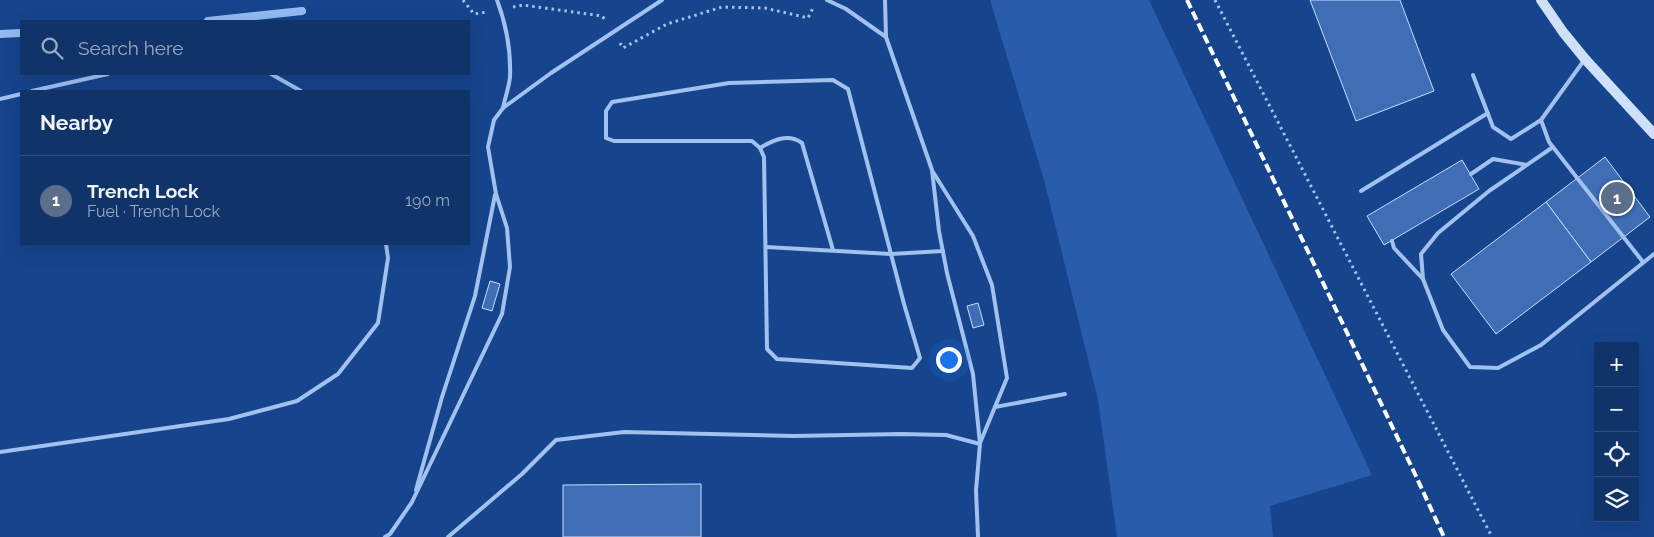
<!DOCTYPE html>
<html lang="en">
<head>
<meta charset="utf-8">
<style>
  body { margin:0; font-family:Raleway,sans-serif; background:#193b70; color:#f1f3f6 }
  .controls { position:absolute; right:15px; bottom:15px; display:grid; overflow:hidden; border-radius:0px; box-shadow:0 5px 20px #0002 }
  .controls button { width:45px; height:45px; display:grid; place-items:center; padding:0; border:0; border-bottom:1px solid #304e7e; background:#10336a; color:#f1f3f6; font:25px sans-serif }
  .you { position:absolute; left:948px; top:359px; width:18px; height:18px; margin:-12px; border:4px solid #fff; border-radius:50%; background:#1a73e8; box-shadow:0 0 0 8px #1a73e833 }
  .badge { display:grid; place-items:center; width:32px; height:32px; border-radius:50%; background:#8c9099; color:#fff; font-size:16px; font-weight:700 }
  .pin { position:absolute; translate:-50% -50%; border:2px solid #fff; box-shadow:0 1px 5px #0006 }
  .list { margin:0; padding:0; list-style:none }
  h2 { display:flex; justify-content:space-between; align-items:center; height:65px; margin:0; padding:0 20px; font-size:21px }
  h2 small { font-size:16px; font-weight:400; color:#9caac1 }
  .list li { display:grid; grid-template-columns:32px 1fr auto; gap:15px; align-items:center; box-sizing:border-box; height:90px; padding:0 20px; border-top:1px solid #304e7e }
  .list b { display:block; font-size:19px; white-space:nowrap }
  .list p { margin:0; font-size:16px; white-space:nowrap; color:#9caac1 }
  .list em { font-size:16px; font-style:normal; color:#9caac1 }
  .icon { flex:none; width:28px; height:28px; fill:none; stroke:currentColor; stroke-width:2; stroke-linecap:round; stroke-linejoin:round }
  .map { position:relative; flex:none; width:1654px; height:537px; overflow:hidden }
  .search { position:absolute; background:#10336a; box-shadow:0 5px 20px #0002; left:20px; top:20px; width:450px; height:55px; display:flex; align-items:center; gap:12px; box-sizing:border-box; padding:0 18px; border-radius:0px; color:#9caac1; font-size:19px }
  .panel { position:absolute; background:#10336a; box-shadow:0 5px 20px #0002; left:20px; top:90px; width:450px; height:155px; border-radius:0px }
  .map>svg:first-child { display:block }
</style>
</head>
<body>
<div class="map">
<svg width="1654" height="537" viewBox="0 0 1654 537">
  <rect width="100%" height="100%" fill="#16448d"/>
  <path fill="#295dac" d="M990,0H1149L1372,475L1270,506L1273,537H1117L1098,400L1044,180Z"/>
  <g fill="none" stroke-linecap="round" stroke-linejoin="round">
    <g stroke="#93bbf2" stroke-width="8">
      <path d="M208,21L302,11"/>
      <path d="M0,34L21,33"/>
    </g>
  </g>
  <g fill="#3f6eb6" stroke="#c8dcfb">
    <path d="M1310,0H1400L1434,91L1356,121Z"/>
    <path d="M1605,157L1650,217L1591,262L1546,202Z"/>
    <path d="M1462,160L1479,189L1384,245L1367,216Z"/>
    <path d="M1546,202L1591,262L1496,334L1451,274Z"/>
    <path d="M490,281L500,284L492,311L482,308Z"/>
    <path d="M978,303L984,325L973,328L967,306Z"/>
    <path d="M701,484V537H563V485Z"/>
  </g>
  <g fill="none" stroke-linecap="round" stroke-linejoin="round">
    <g stroke="#a1c1ef" stroke-width="3" stroke-dasharray="2.5 4" stroke-linecap="butt">
      <path d="M463,0L474,14L487,12"/>
      <path d="M1215,0L1492,537"/>
      <path d="M513,7L523,5L602,16L606,21"/>
      <path d="M620,43L623,48L667,24L722,7L765,8L808,18L814,6"/>
    </g>
    <g stroke="#a1c1ef" stroke-width="4">
      <path d="M497,0C506,24 511,52 510,77C509,87 505,98 503,108"/>
      <path d="M827,0L846,9L886,37"/>
      <path d="M885,0L886,37L932,170L939,231L947,273L973,374L980,444L976,490L978,537"/>
      <path d="M1585,59L1541,120L1549,142L1643,262"/>
      <path d="M271,74L301,91"/>
      <path d="M1473,75L1493,127L1511,139L1541,120"/>
      <path d="M833,80L848,89L904,304L920,358L912,368L777,359L767,349L764,157L760,148L752,141H614L606,138V111L612,102L729,83Z"/>
      <path d="M32,91L108,74"/>
      <path d="M0,99L21,94"/>
      <path d="M1553,147L1489,191L1438,233L1421,254L1423,279L1443,330L1470,367L1498,368L1541,345L1654,254"/>
      <path d="M760,148C773,140 788,133 802,143L833,250"/>
      <path d="M933,172L973,236L992,285L1007,378L980,443"/>
      <path d="M1471,174L1493,159L1527,165"/>
      <path d="M1361,191L1488,113"/>
      <path d="M1392,241L1394,248L1423,279"/>
      <path d="M766,247L891,254L943,251"/>
      <path d="M995,407L1065,394"/>
      <path d="M0,452L229,419L297,401L338,374L378,323L388,258L386,244"/>
      <path d="M416,490L442,397L475,296L495,195"/>
      <path d="M385,537L390,534L412,502L502,314L510,267L507,228L496,194L488,147L494,120L503,108L551,73L662,0"/>
      <path d="M448,537L522,474L556,440L624,432L794,436L901,434L946,435L980,444"/>
    </g>
    <path stroke="#cfe0fb" stroke-width="10" d="M1541,0L1563,32L1585,59L1654,134"/>
    <path stroke="#fff" stroke-width="4" stroke-dasharray="9 4" stroke-linecap="butt" d="M1187,0L1415,474L1444,537"/>
  </g>
</svg>
<div class="controls">
<button>+</button>
<button>−</button>
<button><svg class="icon" aria-label="locate" viewBox="0 0 24 24"><circle cx="12" cy="12" r="6"/><path d="M12 2v4M12 18v4M2 12h4M18 12h4"/></svg></button>
<button><svg class="icon" aria-label="layers" viewBox="0 0 24 24"><path d="M12 4l9 5-9 5-9-5zM3 14l9 5 9-5"/></svg></button>
</div>
<div class="you"></div>
<div class="pin badge" style="left:1617px;top:198px;background:#5c6f8a">1</div>
<div class="search"><svg class="icon" aria-label="search" viewBox="0 0 24 24"><circle cx="10" cy="10" r="6"/><path d="M15 15l6 6"/></svg>Search here</div>
<section class="panel">
<h2>Nearby<small></small></h2>
<ul class="list">
<li><span class="badge" style="background:#5c6f8a">1</span><div><b>Trench Lock</b><p>Fuel · Trench Lock</p></div><em>190 m</em></li>
</ul>
</section>
</div>
</body>
</html>
